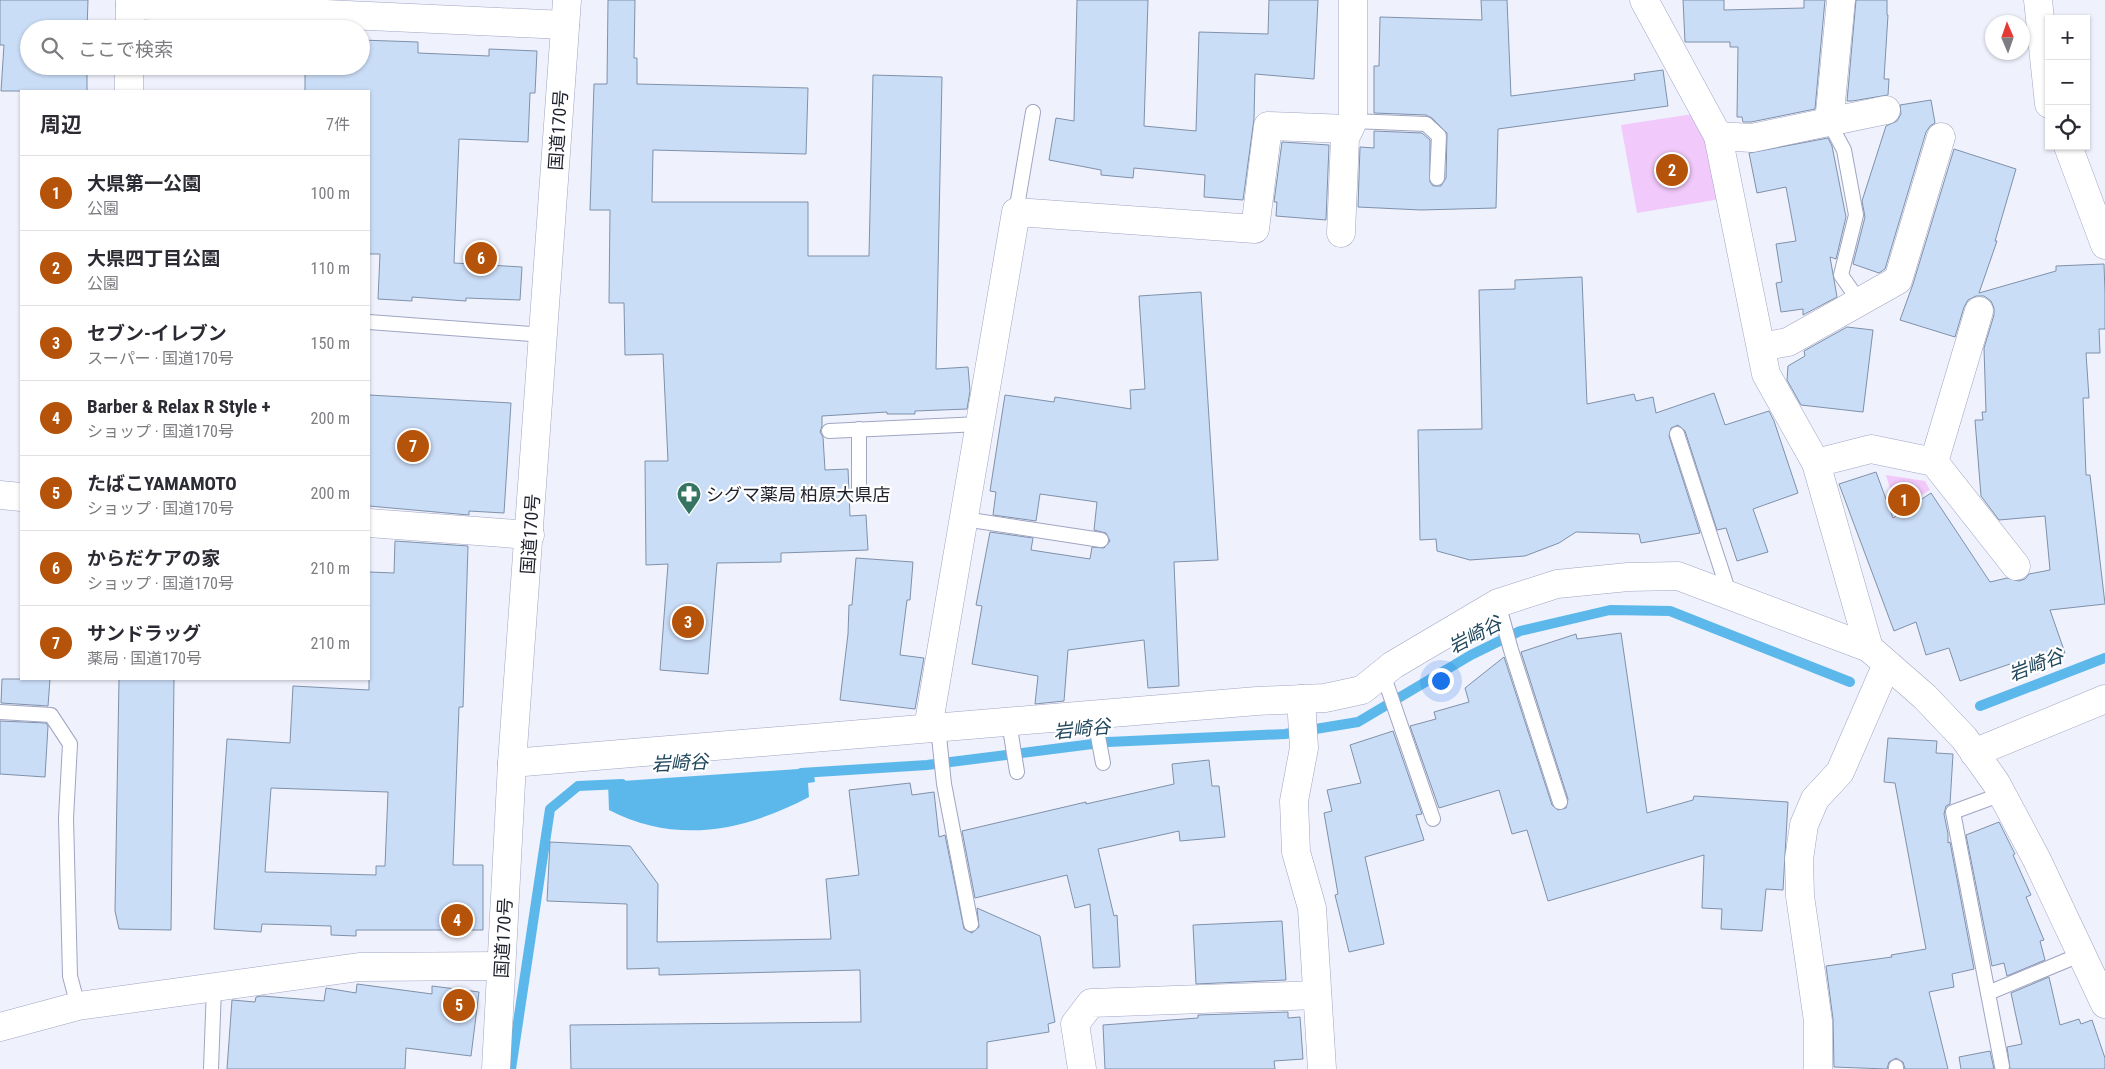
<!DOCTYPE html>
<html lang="ja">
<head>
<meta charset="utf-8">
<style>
  body { margin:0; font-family:"Roboto Condensed","Noto Sans JP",sans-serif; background:#f7f7f7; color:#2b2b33 }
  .controls { position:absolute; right:15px; top:15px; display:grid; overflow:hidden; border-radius:0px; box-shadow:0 1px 4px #0004 }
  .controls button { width:45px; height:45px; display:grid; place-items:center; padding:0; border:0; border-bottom:1px solid #e1e1e2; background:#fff; color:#2b2b33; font:25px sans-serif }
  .compass { position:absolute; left:1985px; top:15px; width:45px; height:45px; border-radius:50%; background:#fff; box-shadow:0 1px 4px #0004; rotate:358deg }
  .you { position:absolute; left:1440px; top:680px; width:18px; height:18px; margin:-12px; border:4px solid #fff; border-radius:50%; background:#1a73e8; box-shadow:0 0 0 8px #1a73e833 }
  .badge { display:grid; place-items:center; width:32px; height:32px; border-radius:50%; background:#b45309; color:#fff; font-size:16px; font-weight:700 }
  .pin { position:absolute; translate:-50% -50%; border:2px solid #fff; box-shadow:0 1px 5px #0006 }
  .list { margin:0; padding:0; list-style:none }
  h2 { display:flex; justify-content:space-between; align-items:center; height:65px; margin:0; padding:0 20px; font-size:21px }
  h2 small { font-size:16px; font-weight:400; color:#7c7c81 }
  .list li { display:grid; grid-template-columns:32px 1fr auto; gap:15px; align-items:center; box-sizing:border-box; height:75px; padding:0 20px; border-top:1px solid #e1e1e2 }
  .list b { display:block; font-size:19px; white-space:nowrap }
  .list p { margin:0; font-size:16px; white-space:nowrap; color:#7c7c81 }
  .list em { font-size:16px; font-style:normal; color:#7c7c81 }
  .icon { flex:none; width:28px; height:28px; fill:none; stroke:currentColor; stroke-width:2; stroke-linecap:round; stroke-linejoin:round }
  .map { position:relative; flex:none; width:2105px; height:1069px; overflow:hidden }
  .search { position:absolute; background:#fff; box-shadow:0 1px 4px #0004; left:20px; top:20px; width:350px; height:55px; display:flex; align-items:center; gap:12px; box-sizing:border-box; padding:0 18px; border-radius:28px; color:#7c7c81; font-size:19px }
  .panel { position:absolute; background:#fff; box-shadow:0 1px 4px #0004; left:20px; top:90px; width:350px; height:590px; border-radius:0px }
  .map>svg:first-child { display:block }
</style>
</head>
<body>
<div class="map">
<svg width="2105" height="1069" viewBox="0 0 2105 1069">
  <rect width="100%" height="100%" fill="#eff1fd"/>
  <g fill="#f1c9fa">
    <path d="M1693,114L1709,142L1721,199L1637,213L1621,125Z"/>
    <path d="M1886,475L1925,481L1930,490L1897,510Z"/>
  </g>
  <path fill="#5cb8ea" d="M813,768L815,782L808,783L809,797C744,831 677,845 609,810L608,782Z"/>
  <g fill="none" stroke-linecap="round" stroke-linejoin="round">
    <g stroke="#5cb8ea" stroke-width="10">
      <path d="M1980,706L2105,658"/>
      <path d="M801,773L927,765L1108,742L1285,734L1358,722L1471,655L1520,631L1610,610L1670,611L1850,682"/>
      <path d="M511,1069L550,809L578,786L622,784"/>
    </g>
  </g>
  <g fill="#caddf7" stroke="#7f91a9" fill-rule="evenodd">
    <path d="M0,0H88L87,29H29V66H87V91H1L4,45H0Z"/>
    <path d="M608,0H635L634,58H637V84L808,88L806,154L653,150L652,202H808V256H869L873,75L942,77L936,369L968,367L970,391L967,409L915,411V414H887V412L822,416V426L820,432L823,437L825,470L848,469L850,516L866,515L868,550L781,553V562L717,563L708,674L660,670L668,564L646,565L645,461H668L663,354L625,355L624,303H609L610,210H590L594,84H607Z"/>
    <path d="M1077,0H1148L1144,126L1196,131L1199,32L1268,34L1269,0H1318L1314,79L1255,74L1254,119L1243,200L1204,197L1205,175L1134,168L1133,178L1101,175V170L1049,160L1056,118L1074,121Z"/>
    <path d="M1481,0H1507L1511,96L1635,80L1634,74L1663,70L1668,106L1498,129L1496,208L1421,210L1358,207L1360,147L1374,148V131L1422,133L1430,140V182L1433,186H1441L1446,178L1447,133L1432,118L1426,115L1374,113V66H1379L1380,17L1482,20Z"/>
    <path d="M1683,0H1724V10L1804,8V0H1825L1815,109L1751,122H1743L1742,117H1737L1738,47H1730V42H1685Z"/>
    <path d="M1856,0H1887V15H1888L1884,79H1889L1888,95L1852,101H1847Z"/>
    <path d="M361,40L418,42V53L489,56V49L537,51L535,93H530L528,142L459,139L454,263L522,267L520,300L466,298V301L412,297V301L378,299L380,254H369V91H305V66H361Z"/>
    <path d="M1931,100L1935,123L1930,126L1926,132L1885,269L1879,273L1853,264L1865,217L1862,201L1886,126L1897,121L1901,114L1900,105Z"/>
    <path d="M1828,138L1832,146L1846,217L1836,259L1830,257L1837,297L1803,315V309L1781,312L1776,283L1782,282L1776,244L1796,241L1786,187L1757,193L1749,153Z"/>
    <path d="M1282,142L1329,145L1326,220L1276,216L1277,202H1274Z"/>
    <path d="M1954,149L2016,169L1995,241H1997L1979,293L2056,271V266L2104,264L2105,292V329H2099L2100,353H2086L2089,398H2083L2086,475H2090L2105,604L2050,610L2065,653L2015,670L2013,663L1960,681L1949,648L1926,655L1916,622L1894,631L1839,484L1876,472L1893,518L1931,493L1990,582L2007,578L2019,581L2025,579L2029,574L2050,570L2045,516L1999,520L1981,496L1975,420H1983L1982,412H1986L1984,348L1994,315V308L1991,301L1984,296H1976L1968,300L1964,307L1955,337L1900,320L1913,284Z"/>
    <path d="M1582,277L1587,404L1634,394L1636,401L1653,397L1656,413L1714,393L1725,425L1769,411L1774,421L1798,493L1753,509L1768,552L1737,561L1726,528L1717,530L1685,431L1678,425L1671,428L1669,436L1700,533L1641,543L1639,534L1576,532L1559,543L1525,556L1470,560L1437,551L1436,539L1420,540L1418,430L1482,429L1479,290L1515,289V280Z"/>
    <path d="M1201,292L1218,560L1174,562L1179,686L1148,688L1144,640L1068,650L1064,701L1035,704L1038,676L972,664L982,606L976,605L990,532L1033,538L1031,550L1090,559L1092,547L1104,548L1110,541L1106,533L1094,530L1097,502L1040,494L1036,521L993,515L996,492L990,491L1005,395L1054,402L1055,397L1131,409L1130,390L1145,389L1139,296Z"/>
    <path d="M1847,327L1873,330L1863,412L1801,405L1787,380L1788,366L1805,356L1804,351Z"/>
    <path d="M369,395L511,403L504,513L469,511V515L369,506Z"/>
    <path d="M395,541L468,546L463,707H459L453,865H483V930H356V936L331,935V926L262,924L261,932L214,929L227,739L290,743L293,686L369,690V572L394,573ZM271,788L388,792L385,866H376V875L265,872Z"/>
    <path d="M856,558L913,562L910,600H907L900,655L924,658L915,709L840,700L848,634L849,605H852Z"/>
    <path d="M1621,633L1647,813L1693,800L1694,796L1788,802L1783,890L1766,889L1762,931L1721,929L1722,909L1702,908L1704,855L1548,901L1527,830L1512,834L1499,790L1439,808L1410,726L1436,719L1434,712L1469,702L1465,688L1504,657L1552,805L1558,810L1566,808L1568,799L1521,652L1576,634L1577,639Z"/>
    <path d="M2,679H50L48,706L1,703Z"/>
    <path d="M119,679H174L171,930L119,929L115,911Z"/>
    <path d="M0,721L46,723L48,726L45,777L0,774Z"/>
    <path d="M1393,731L1422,814L1416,815L1424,840L1365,857L1384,944L1349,952L1335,895L1338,894L1324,813L1332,811L1327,790L1361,783L1350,745Z"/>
    <path d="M1888,738L1937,741L1936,753L1953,754L1950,804L1946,806L1944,814L1948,834V843L1950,842L1974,969L1952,974L1954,987L1929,992L1948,1069H1905L1903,1062L1896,1058L1889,1062L1887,1069L1834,1067L1833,1019L1826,966L1892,957L1891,955L1926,949L1895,783L1884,782Z"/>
    <path d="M1209,760L1212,786H1219L1225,837L1180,841L1179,831L1098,849L1114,916L1117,915L1120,967L1093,968L1090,904L1075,908L1067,875L975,898L962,831L1086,802V804L1174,784L1172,764Z"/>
    <path d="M910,783L912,795L934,792L939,837L945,835L964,929L972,933L979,927L977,908L1040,936L1055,1022L1048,1024L1049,1032L987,1042V1069H571L570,1025L861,1022L860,970L659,975V968L627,969V904L547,901L550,842L630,846L658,884L657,942L831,939L826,879L859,875L849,790Z"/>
    <path d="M1999,822L2015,854L2013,855L2031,895L2026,897L2044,940L2040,941L2045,960L2007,976L2004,963L1992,966L1966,835Z"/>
    <path d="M1282,921L1286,980L1196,984L1193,925Z"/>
    <path d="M2049,977L2060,1025L2079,1019L2081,1024L2092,1020L2105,1058V1069H2010L2007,1047L2022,1044L2011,993Z"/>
    <path d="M357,984L432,994V986L479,992L471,1056L406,1048L405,1069H227L232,1000L255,1002L256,997L262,996L324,1001L326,988L356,993Z"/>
    <path d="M1288,1012V1018L1300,1017L1303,1059L1274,1061L1275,1069H1105L1103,1025L1198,1018V1015Z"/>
    <path d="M1990,1051L1994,1069H1961L1959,1057Z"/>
  </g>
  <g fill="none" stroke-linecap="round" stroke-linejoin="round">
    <defs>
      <g id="service">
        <path d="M1353,121L1426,124L1439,136L1437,178"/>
        <path d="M1829,122L1844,150L1856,215L1841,275L1859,301"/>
        <path d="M1016,212L1033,112"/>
        <path d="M369,322L544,335"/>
        <path d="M829,431L980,424"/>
        <path d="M1677,434L1730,596"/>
        <path d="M859,494V429"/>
        <path d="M964,519L1101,540"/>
        <path d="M1498,603L1511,650L1560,802"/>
        <path d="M1383,674L1433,819"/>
        <path d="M0,712L51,715L70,744L66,818L70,976L78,1006"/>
        <path d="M1094,715L1103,763"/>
        <path d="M1009,722L1017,772"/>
        <path d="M938,727L944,784L971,924"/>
        <path d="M2002,794L1953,812L2002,1066"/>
        <path d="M1988,993L2082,954"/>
        <path d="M211,1069L214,987"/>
        <path d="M1896,1069V1067"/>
      </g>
      <g id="minor">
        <path d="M1644,0L1718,136L1766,374L1816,463L1869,648"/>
        <path d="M2038,0L2049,104"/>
        <path d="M130,5L565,25"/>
        <path d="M130,29V0"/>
        <path d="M129,91V66"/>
        <path d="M1829,122L1841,0"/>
        <path d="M1718,136L1752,138L1886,110"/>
        <path d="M2068,146L2105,245"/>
        <path d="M1341,233L1345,138L1353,121V0"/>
        <path d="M1761,347L1788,342L1898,280L1941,137"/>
        <path d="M1934,462L1979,311"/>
        <path d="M1816,463L1871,449L1934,462L2016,566"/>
        <path d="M0,495L21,497"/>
        <path d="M369,523L530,535"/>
        <path d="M1301,699L1304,748L1294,801L1296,852L1312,908L1322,1069"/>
        <path d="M928,728L1016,212L1255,229L1268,126L1349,129"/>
        <path d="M1974,753L2105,699"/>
        <path d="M0,1027L78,1006L359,967L501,966"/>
        <path d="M1082,1069L1075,1024L1091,1003L1317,995"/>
        <path d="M1818,1069V1021L1800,896L1799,859L1804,825L1815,799L1840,772L1887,664"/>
      </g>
      <path id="tertiary" d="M512,763L1257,701L1325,698L1362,690L1393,665L1498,603L1557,584L1628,577L1678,576L1869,648L1925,697L1964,738L1996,783L2037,860L2105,1004"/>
      <path id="trunk" d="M496,1069L512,763L567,0"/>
    </defs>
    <use href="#service" stroke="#a0a5c2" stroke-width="16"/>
    <use href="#minor" stroke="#a0a5c2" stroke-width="29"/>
    <use href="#tertiary" stroke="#a0a5c2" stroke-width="29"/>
    <use href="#trunk" stroke="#a0a5c2" stroke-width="29"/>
    <use href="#service" stroke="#fff" stroke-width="14"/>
    <use href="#minor" stroke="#fff" stroke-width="28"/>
    <use href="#tertiary" stroke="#fff" stroke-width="28"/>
    <use href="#trunk" stroke="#fff" stroke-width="28"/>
  </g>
  <defs>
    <symbol id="pharmacy-pin" viewBox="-11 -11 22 30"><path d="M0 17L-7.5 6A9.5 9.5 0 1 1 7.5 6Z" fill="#357461" stroke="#fff"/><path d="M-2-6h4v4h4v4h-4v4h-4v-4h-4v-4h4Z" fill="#fff"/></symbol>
  </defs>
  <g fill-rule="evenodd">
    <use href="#pharmacy-pin" x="675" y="480" width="28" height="38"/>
  </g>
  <g text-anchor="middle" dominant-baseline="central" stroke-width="4.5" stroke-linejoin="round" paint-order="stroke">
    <g font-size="18" fill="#1f212c" stroke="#fff">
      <text transform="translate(558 130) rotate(-86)">国道170号</text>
      <text transform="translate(530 534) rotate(-86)">国道170号</text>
      <text transform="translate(503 938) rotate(-87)">国道170号</text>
    </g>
    <g font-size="18" fill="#1f212c" stroke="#fff" text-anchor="start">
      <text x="706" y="494">シグマ薬局 柏原大県店</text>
    </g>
    <g font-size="19" font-style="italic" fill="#20475d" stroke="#fff">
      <text transform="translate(1475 635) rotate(-28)">岩崎谷</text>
      <text transform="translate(2036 665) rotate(-21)">岩崎谷</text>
      <text transform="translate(1082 729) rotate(-6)">岩崎谷</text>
      <text transform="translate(680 763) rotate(-3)">岩崎谷</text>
    </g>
  </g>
</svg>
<div class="controls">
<button>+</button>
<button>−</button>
<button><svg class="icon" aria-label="locate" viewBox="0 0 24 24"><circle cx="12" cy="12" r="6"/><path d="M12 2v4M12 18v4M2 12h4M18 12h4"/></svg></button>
</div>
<svg class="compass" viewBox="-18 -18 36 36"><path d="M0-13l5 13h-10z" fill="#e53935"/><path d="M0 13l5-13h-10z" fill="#7c7c81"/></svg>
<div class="you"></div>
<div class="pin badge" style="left:1904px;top:500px">1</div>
<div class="pin badge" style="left:1672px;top:170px">2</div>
<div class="pin badge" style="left:688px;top:622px">3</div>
<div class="pin badge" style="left:457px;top:920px">4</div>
<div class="pin badge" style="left:459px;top:1005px">5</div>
<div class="pin badge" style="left:481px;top:258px">6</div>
<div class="pin badge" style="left:413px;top:446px">7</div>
<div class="search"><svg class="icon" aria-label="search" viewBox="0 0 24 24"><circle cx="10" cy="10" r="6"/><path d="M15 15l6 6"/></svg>ここで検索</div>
<section class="panel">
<h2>周辺<small>7件</small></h2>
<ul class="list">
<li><span class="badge">1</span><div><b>大県第一公園</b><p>公園</p></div><em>100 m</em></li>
<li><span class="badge">2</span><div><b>大県四丁目公園</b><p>公園</p></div><em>110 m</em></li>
<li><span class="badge">3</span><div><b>セブン-イレブン</b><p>スーパー · 国道170号</p></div><em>150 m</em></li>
<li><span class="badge">4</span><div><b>Barber &amp; Relax R Style +</b><p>ショップ · 国道170号</p></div><em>200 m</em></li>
<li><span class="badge">5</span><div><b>たばこYAMAMOTO</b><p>ショップ · 国道170号</p></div><em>200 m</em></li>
<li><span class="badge">6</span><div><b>からだケアの家</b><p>ショップ · 国道170号</p></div><em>210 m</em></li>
<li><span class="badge">7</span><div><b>サンドラッグ</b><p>薬局 · 国道170号</p></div><em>210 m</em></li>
</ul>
</section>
</div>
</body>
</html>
